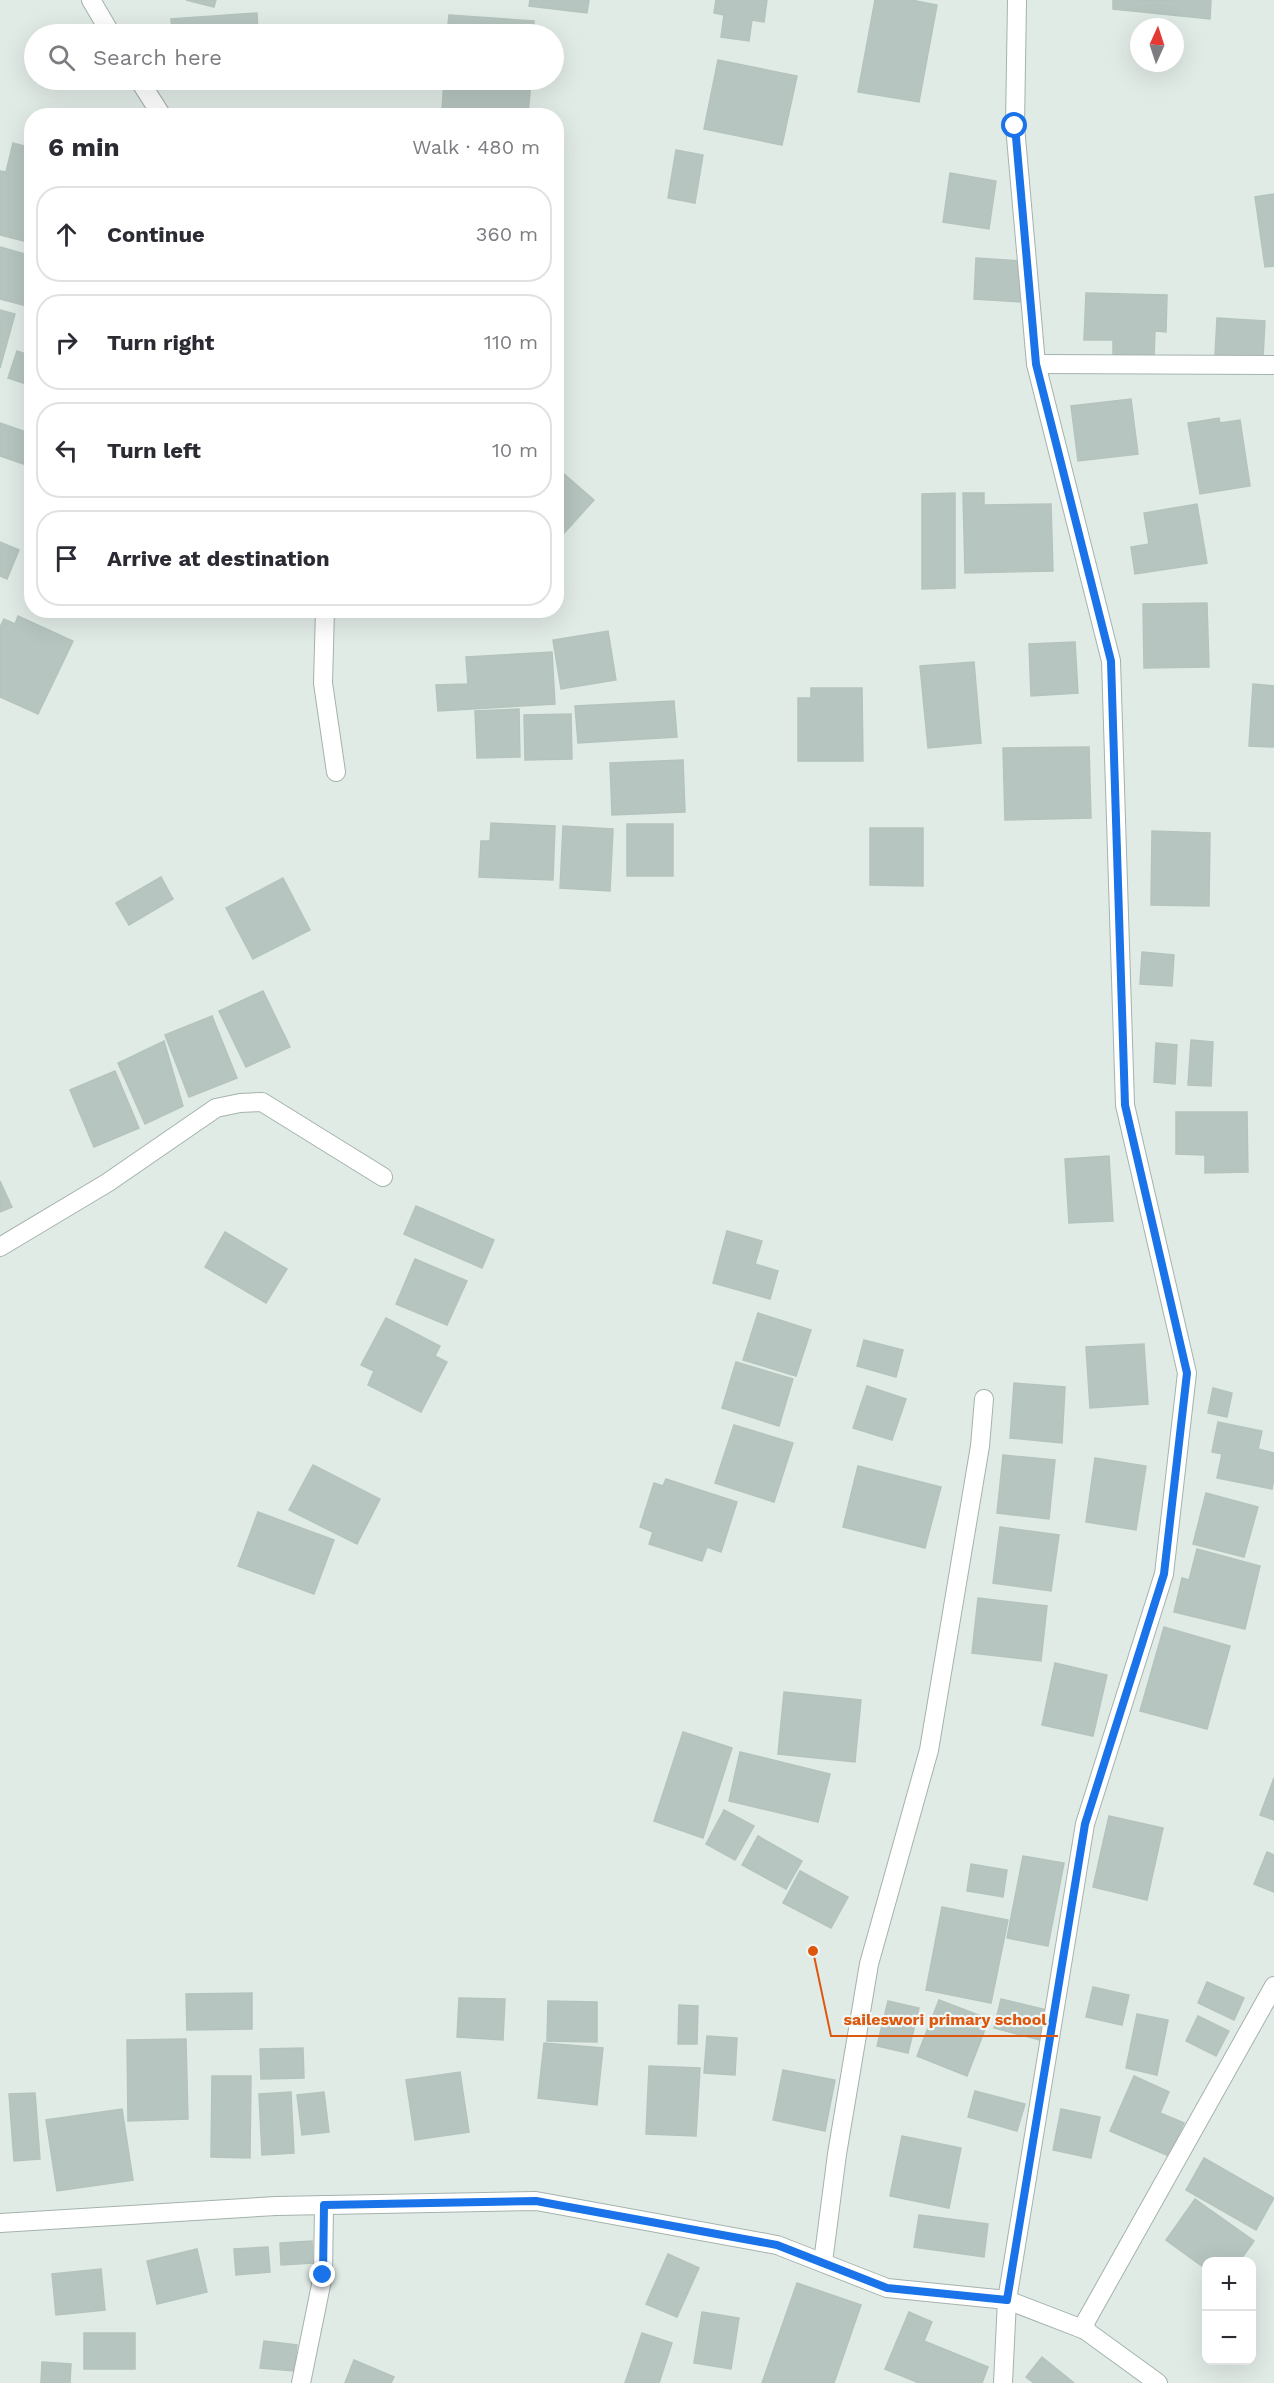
<!DOCTYPE html>
<html lang="en">
<head>
<meta charset="utf-8">
<style>
  body { margin:0; font-family:"Work Sans",sans-serif; background:#f2f2f3; color:#2b2b33 }
  .controls { position:absolute; right:18px; bottom:18px; display:grid; overflow:hidden; border-radius:12px; box-shadow:0 6px 24px #0002 }
  .controls button { width:54px; height:54px; display:grid; place-items:center; padding:0; border:0; border-bottom:2px solid #e1e1e2; background:#fff; color:#2b2b33; font:30px sans-serif }
  .compass { position:absolute; left:1130px; top:18px; width:54px; height:54px; border-radius:50%; background:#fff; box-shadow:0 6px 24px #0002; rotate:3deg }
  .stop { position:absolute; width:18px; height:18px; margin:-14px; border:4px solid #1a73e8; border-radius:50%; background:#fff }
  .stop.end { background:#1a73e8; border-color:#fff; box-shadow:0 2px 6px #0008 }
  .list { margin:0; padding:0; list-style:none }
  h2 { display:flex; justify-content:space-between; align-items:center; height:78px; margin:0; padding:0 24px; font-size:26px }
  h2 small { font-size:20px; font-weight:400; color:#7c7c81 }
  .list li { display:grid; grid-template-columns:39px 1fr auto; gap:18px; align-items:center; box-sizing:border-box; height:96px; margin:0 12px 12px; padding:0 12px; border:2px solid #e1e1e2; border-radius:24px }
  .list b { display:block; font-size:22px; white-space:nowrap }
  .list em { font-size:20px; font-style:normal; color:#7c7c81 }
  .icon { flex:none; width:33px; height:33px; fill:none; stroke:currentColor; stroke-width:2; stroke-linecap:round; stroke-linejoin:round }
  .map { position:relative; flex:none; width:1274px; height:2383px; overflow:hidden }
  .search { position:absolute; background:#fff; box-shadow:0 6px 24px #0002; left:24px; top:24px; width:540px; height:66px; display:flex; align-items:center; gap:15px; box-sizing:border-box; padding:0 21px; border-radius:33px; color:#7c7c81; font-size:22px }
  .panel { position:absolute; background:#fff; box-shadow:0 6px 24px #0002; left:24px; top:108px; width:540px; height:510px; border-radius:24px }
  .map>svg:first-child { display:block }
</style>
</head>
<body>
<div class="map">
<svg width="1274" height="2383" viewBox="0 0 1274 2383">
  <rect width="100%" height="100%" fill="#e1ebe6"/>
  <g fill="#b6c5bf" stroke="#b4c4bd" stroke-width="1.5">
    <path d="M186,0H216L214,7Z"/>
    <path d="M530,0H589L587,13L529,6Z"/>
    <path d="M716,0H767L764,22L752,20L749,41L721,37L724,15L714,13Z"/>
    <path d="M875,0H911L937,5L919,102L858,92Z"/>
    <path d="M1113,0H1211L1210,19L1113,9Z"/>
    <path d="M257,13L258,34H172L171,19Z"/>
    <path d="M449,15L534,21V34H447Z"/>
    <path d="M718,60L797,76L782,145L704,129Z"/>
    <path d="M444,80H531L528,116L442,110Z"/>
    <path d="M13,143L32,148V243L0,235V171L6,172Z"/>
    <path d="M676,150L703,155L695,203L668,198Z"/>
    <path d="M950,173L996,181L989,229L943,222Z"/>
    <path d="M1274,194V266L1265,267L1255,197Z"/>
    <path d="M0,247L32,256V290L27,306L0,299Z"/>
    <path d="M976,258L1023,261L1020,302L974,299Z"/>
    <path d="M1086,293L1167,295L1166,332L1155,331L1154,357H1113V340H1084Z"/>
    <path d="M0,310L15,314L0,368Z"/>
    <path d="M1217,318L1265,321L1263,358L1215,355Z"/>
    <path d="M17,351L32,356V386L8,378Z"/>
    <path d="M1131,399L1138,454L1078,461L1071,406Z"/>
    <path d="M1219,418L1220,423L1240,420L1250,486L1200,494L1188,423Z"/>
    <path d="M0,423L32,434V467L0,456Z"/>
    <path d="M556,467L594,500L556,542Z"/>
    <path d="M955,493V588L922,589V494Z"/>
    <path d="M963,493H984V505L1051,504L1053,571L965,573Z"/>
    <path d="M1197,504L1207,563L1135,574L1131,547L1149,544L1144,513Z"/>
    <path d="M0,542L19,550L7,579L0,576Z"/>
    <path d="M1207,603L1209,667L1144,668L1143,604Z"/>
    <path d="M18,616L73,641L38,714L0,697V627L4,619L15,624Z"/>
    <path d="M608,631L616,680L561,689L553,640Z"/>
    <path d="M1075,642L1078,693L1031,696L1029,644Z"/>
    <path d="M552,652L555,704L438,711L436,685L468,684L466,657Z"/>
    <path d="M974,662L981,743L928,748L920,666Z"/>
    <path d="M1253,684L1274,686V747L1249,746Z"/>
    <path d="M811,688H862L863,761H798V698H811Z"/>
    <path d="M674,701L677,737L578,743L575,706Z"/>
    <path d="M519,709L520,757L477,758L475,711Z"/>
    <path d="M571,714L572,759L525,760L524,715Z"/>
    <path d="M1089,747L1091,818L1005,820L1003,748Z"/>
    <path d="M683,760L685,812L612,815L610,763Z"/>
    <path d="M491,823L555,826L553,880L479,877L481,841H490Z"/>
    <rect x="627" y="824" width="46" height="52"/>
    <path d="M563,826L613,829L610,891L560,888Z"/>
    <path d="M870,828H923V886L870,885Z"/>
    <path d="M1152,831L1210,833L1209,906L1151,905Z"/>
    <path d="M161,877L173,899L129,925L116,903Z"/>
    <path d="M283,878L310,930L253,959L226,908Z"/>
    <path d="M1142,952L1174,955L1172,986L1140,984Z"/>
    <path d="M263,991L290,1047L246,1067L219,1011Z"/>
    <path d="M212,1016L237,1078L189,1097L165,1035Z"/>
    <path d="M1191,1040L1213,1042L1211,1086L1188,1085Z"/>
    <path d="M164,1041L183,1106L145,1124L118,1063Z"/>
    <path d="M1156,1043L1177,1045L1175,1084L1154,1082Z"/>
    <path d="M115,1071L139,1128L94,1147L70,1090Z"/>
    <path d="M1176,1112H1247L1248,1172L1205,1173V1155L1176,1154Z"/>
    <path d="M1109,1156L1113,1221L1069,1223L1065,1159Z"/>
    <path d="M0,1181L12,1207L0,1212Z"/>
    <path d="M416,1206L494,1240L482,1268L404,1234Z"/>
    <path d="M727,1231L762,1241L755,1264L778,1271L770,1299L713,1283Z"/>
    <path d="M225,1232L287,1269L266,1303L205,1267Z"/>
    <path d="M415,1259L467,1281L447,1325L396,1304Z"/>
    <path d="M758,1313L811,1330L796,1376L743,1360Z"/>
    <path d="M386,1318L440,1346L435,1356L447,1362L421,1412L368,1385L374,1371L361,1365Z"/>
    <path d="M864,1340L903,1350L896,1377L857,1366Z"/>
    <path d="M1144,1344L1148,1404L1090,1408L1086,1347Z"/>
    <path d="M736,1362L793,1379L779,1426L722,1408Z"/>
    <path d="M1014,1383L1065,1387L1062,1443L1010,1438Z"/>
    <path d="M867,1386L906,1399L892,1440L853,1428Z"/>
    <path d="M1213,1388L1232,1393L1227,1417L1208,1413Z"/>
    <path d="M1218,1422L1262,1431L1258,1449L1274,1453V1478L1272,1489L1217,1478L1222,1454L1212,1452Z"/>
    <path d="M734,1425L793,1443L774,1502L715,1483Z"/>
    <path d="M1003,1455L1055,1460L1049,1519L997,1513Z"/>
    <path d="M1095,1458L1146,1466L1136,1530L1086,1522Z"/>
    <path d="M313,1465L380,1499L357,1544L289,1510Z"/>
    <path d="M858,1466L941,1487L925,1548L843,1527Z"/>
    <path d="M666,1479L737,1502L721,1552L707,1547L702,1561L649,1544L653,1532L640,1527L654,1483L663,1486Z"/>
    <path d="M1206,1493L1258,1507L1244,1557L1193,1544Z"/>
    <path d="M258,1512L334,1540L314,1594L238,1566Z"/>
    <path d="M1000,1527L1059,1535L1051,1591L993,1583Z"/>
    <path d="M1197,1549L1260,1566L1245,1629L1174,1612L1182,1578L1189,1580Z"/>
    <path d="M978,1598L1047,1606L1041,1661L972,1653Z"/>
    <path d="M1164,1627L1230,1646L1207,1729L1140,1711Z"/>
    <path d="M1055,1663L1107,1675L1093,1736L1042,1725Z"/>
    <path d="M784,1692L861,1700L855,1762L778,1754Z"/>
    <path d="M683,1732L732,1748L703,1838L654,1821Z"/>
    <path d="M740,1752L830,1774L818,1822L729,1801Z"/>
    <path d="M1274,1778V1820L1260,1815Z"/>
    <path d="M724,1810L754,1826L735,1860L706,1844Z"/>
    <path d="M1109,1816L1163,1828L1147,1900L1093,1887Z"/>
    <path d="M758,1836L802,1861L786,1889L742,1865Z"/>
    <path d="M1267,1852L1274,1855V1892L1254,1884Z"/>
    <path d="M1023,1856L1064,1863L1048,1946L1007,1938Z"/>
    <path d="M971,1864L1007,1870L1003,1897L967,1891Z"/>
    <path d="M800,1871L848,1897L831,1928L783,1903Z"/>
    <path d="M942,1907L1008,1920L991,2003L926,1990Z"/>
    <path d="M1207,1982L1244,1998L1234,2020L1198,2003Z"/>
    <path d="M1093,1987L1129,1995L1122,2025L1086,2017Z"/>
    <path d="M252,1993V2029L187,2030L186,1994Z"/>
    <path d="M459,1998L505,1999L503,2040L457,2037Z"/>
    <path d="M1001,1999L1047,2010L1040,2040L994,2028Z"/>
    <path d="M939,2000L989,2019L967,2076L917,2056Z"/>
    <path d="M548,2001L597,2002V2042L547,2041Z"/>
    <path d="M888,2001L919,2008L908,2053L877,2046Z"/>
    <path d="M679,2005L698,2006L697,2044H678Z"/>
    <path d="M1137,2014L1168,2020L1157,2075L1126,2068Z"/>
    <path d="M1198,2016L1229,2031L1216,2056L1186,2041Z"/>
    <path d="M707,2036L737,2038L735,2075L704,2073Z"/>
    <path d="M186,2039L188,2119L128,2121L127,2040Z"/>
    <path d="M544,2043L603,2048L597,2105L538,2098Z"/>
    <path d="M303,2048L304,2078L261,2079L260,2049Z"/>
    <path d="M649,2066L700,2068L696,2136L646,2134Z"/>
    <path d="M783,2070L835,2080L825,2131L773,2120Z"/>
    <path d="M460,2072L469,2132L415,2140L406,2080Z"/>
    <path d="M212,2076H251L250,2158L211,2157Z"/>
    <path d="M1134,2076L1169,2092L1160,2113L1184,2123L1169,2156L1110,2131Z"/>
    <path d="M975,2091L1025,2104L1017,2131L968,2117Z"/>
    <path d="M291,2092L294,2153L262,2155L259,2094Z"/>
    <path d="M324,2092L329,2132L302,2135L297,2095Z"/>
    <path d="M35,2093L40,2159L14,2161L9,2094Z"/>
    <path d="M122,2109L133,2180L57,2191L46,2120Z"/>
    <path d="M1061,2109L1100,2117L1091,2158L1053,2150Z"/>
    <path d="M902,2136L961,2148L949,2208L890,2196Z"/>
    <path d="M1204,2158L1274,2198L1256,2230L1186,2190Z"/>
    <path d="M1195,2199L1254,2241L1239,2262H1206V2269L1166,2240Z"/>
    <path d="M919,2215L988,2224L984,2257L914,2247Z"/>
    <path d="M312,2241L313,2263L281,2265L280,2243Z"/>
    <path d="M268,2247L270,2272L236,2275L234,2249Z"/>
    <path d="M197,2249L207,2292L157,2304L147,2261Z"/>
    <path d="M668,2254L699,2268L677,2317L646,2304Z"/>
    <path d="M101,2269L105,2310L56,2315L52,2274Z"/>
    <path d="M797,2283L861,2305L834,2383H762Z"/>
    <path d="M702,2312L739,2318L731,2369L694,2363Z"/>
    <path d="M909,2312L932,2322L924,2341L988,2367L982,2383H919L885,2369Z"/>
    <rect x="84" y="2333" width="51" height="36"/>
    <path d="M642,2333L672,2343L659,2383H625Z"/>
    <path d="M264,2341L297,2345L294,2371L260,2368Z"/>
    <path d="M1042,2357L1074,2383H1034L1026,2377Z"/>
    <path d="M354,2360L394,2377L391,2383H345Z"/>
    <path d="M42,2362L71,2364L70,2383H41Z"/>
  </g>
  <g fill="none" stroke-linecap="round" stroke-linejoin="round">
    <defs>
      <g id="minor">
        <path d="M91,0L111,34"/>
        <path d="M139,80L162,116"/>
        <path d="M1036,364L1274,365"/>
        <path d="M325,610L323,683L336,772"/>
        <path d="M0,1247L107,1183L216,1108L240,1103L262,1102L383,1177"/>
        <path d="M0,2223L276,2206L536,2201L777,2245L887,2288L1007,2300L1085,2330L1158,2383"/>
        <path d="M823,2262L837,2154L869,1964L929,1750L980,1446L984,1399"/>
        <path d="M1085,2330L1086,2321L1274,1986"/>
        <path d="M301,2383L323,2275L324,2205"/>
        <path d="M1003,2383L1007,2300L1085,1824L1164,1574L1187,1373L1125,1105L1111,661L1036,364L1015,126L1017,0"/>
      </g>
    </defs>
    <use href="#minor" stroke="#a4b2ad" stroke-width="20"/>
    <use href="#minor" stroke="#fff" stroke-width="18"/>
  </g>
  <g fill="none" stroke-linecap="round" stroke-linejoin="round">
    <path stroke="#1a73e8" stroke-width="8" d="M323,2275L324,2205L536,2201L777,2245L887,2288L1007,2300L1085,1824L1164,1574L1187,1373L1125,1105L1111,661L1036,364L1015,126"/>
  </g>
  <path fill="none" stroke="#de570e" stroke-width="2" d="M813 1951L831 2036H1058"/>
  <circle fill="#de570e" stroke="#f1f7f4" stroke-width="2" cx="813" cy="1951" r="6"/>
  <g font-size="16" text-anchor="middle" font-weight="bold" fill="#de570e" stroke="#f1f7f4" stroke-width="4.5" stroke-linejoin="round" paint-order="stroke">
    <text x="945" y="2025">saileswori primary school</text>
  </g>
</svg>
<div class="controls">
<button>+</button>
<button>−</button>
</div>
<svg class="compass" viewBox="-18 -18 36 36"><path d="M0-13l5 13h-10z" fill="#e53935"/><path d="M0 13l5-13h-10z" fill="#7c7c81"/></svg>
<div class="stop" style="left:1015px;top:126px"></div>
<div class="stop end" style="left:323px;top:2275px"></div>
<div class="search"><svg class="icon" aria-label="search" viewBox="0 0 24 24"><circle cx="10" cy="10" r="6"/><path d="M15 15l6 6"/></svg>Search here</div>
<section class="panel">
<h2>6 min<small>Walk · 480 m</small></h2>
<ul class="list">
<li><svg class="icon" aria-label="ahead" viewBox="0 0 24 24"><path d="M12 20V5M6 11l6-6 6 6"/></svg><div><b>Continue</b></div><em>360 m</em></li>
<li><svg class="icon" aria-label="right" viewBox="0 0 24 24"><path d="M7 20v-9h11M14 6l5 5-5 5"/></svg><div><b>Turn right</b></div><em>110 m</em></li>
<li><svg class="icon" aria-label="left" viewBox="0 0 24 24"><path d="M17 20v-9H6M10 6l-5 5 5 5"/></svg><div><b>Turn left</b></div><em>10 m</em></li>
<li><svg class="icon" aria-label="arrive" viewBox="0 0 24 24"><path d="M6 21V4h12l-3 4 3 4H6"/></svg><div><b>Arrive at destination</b></div></li>
</ul>
</section>
</div>
</body>
</html>
